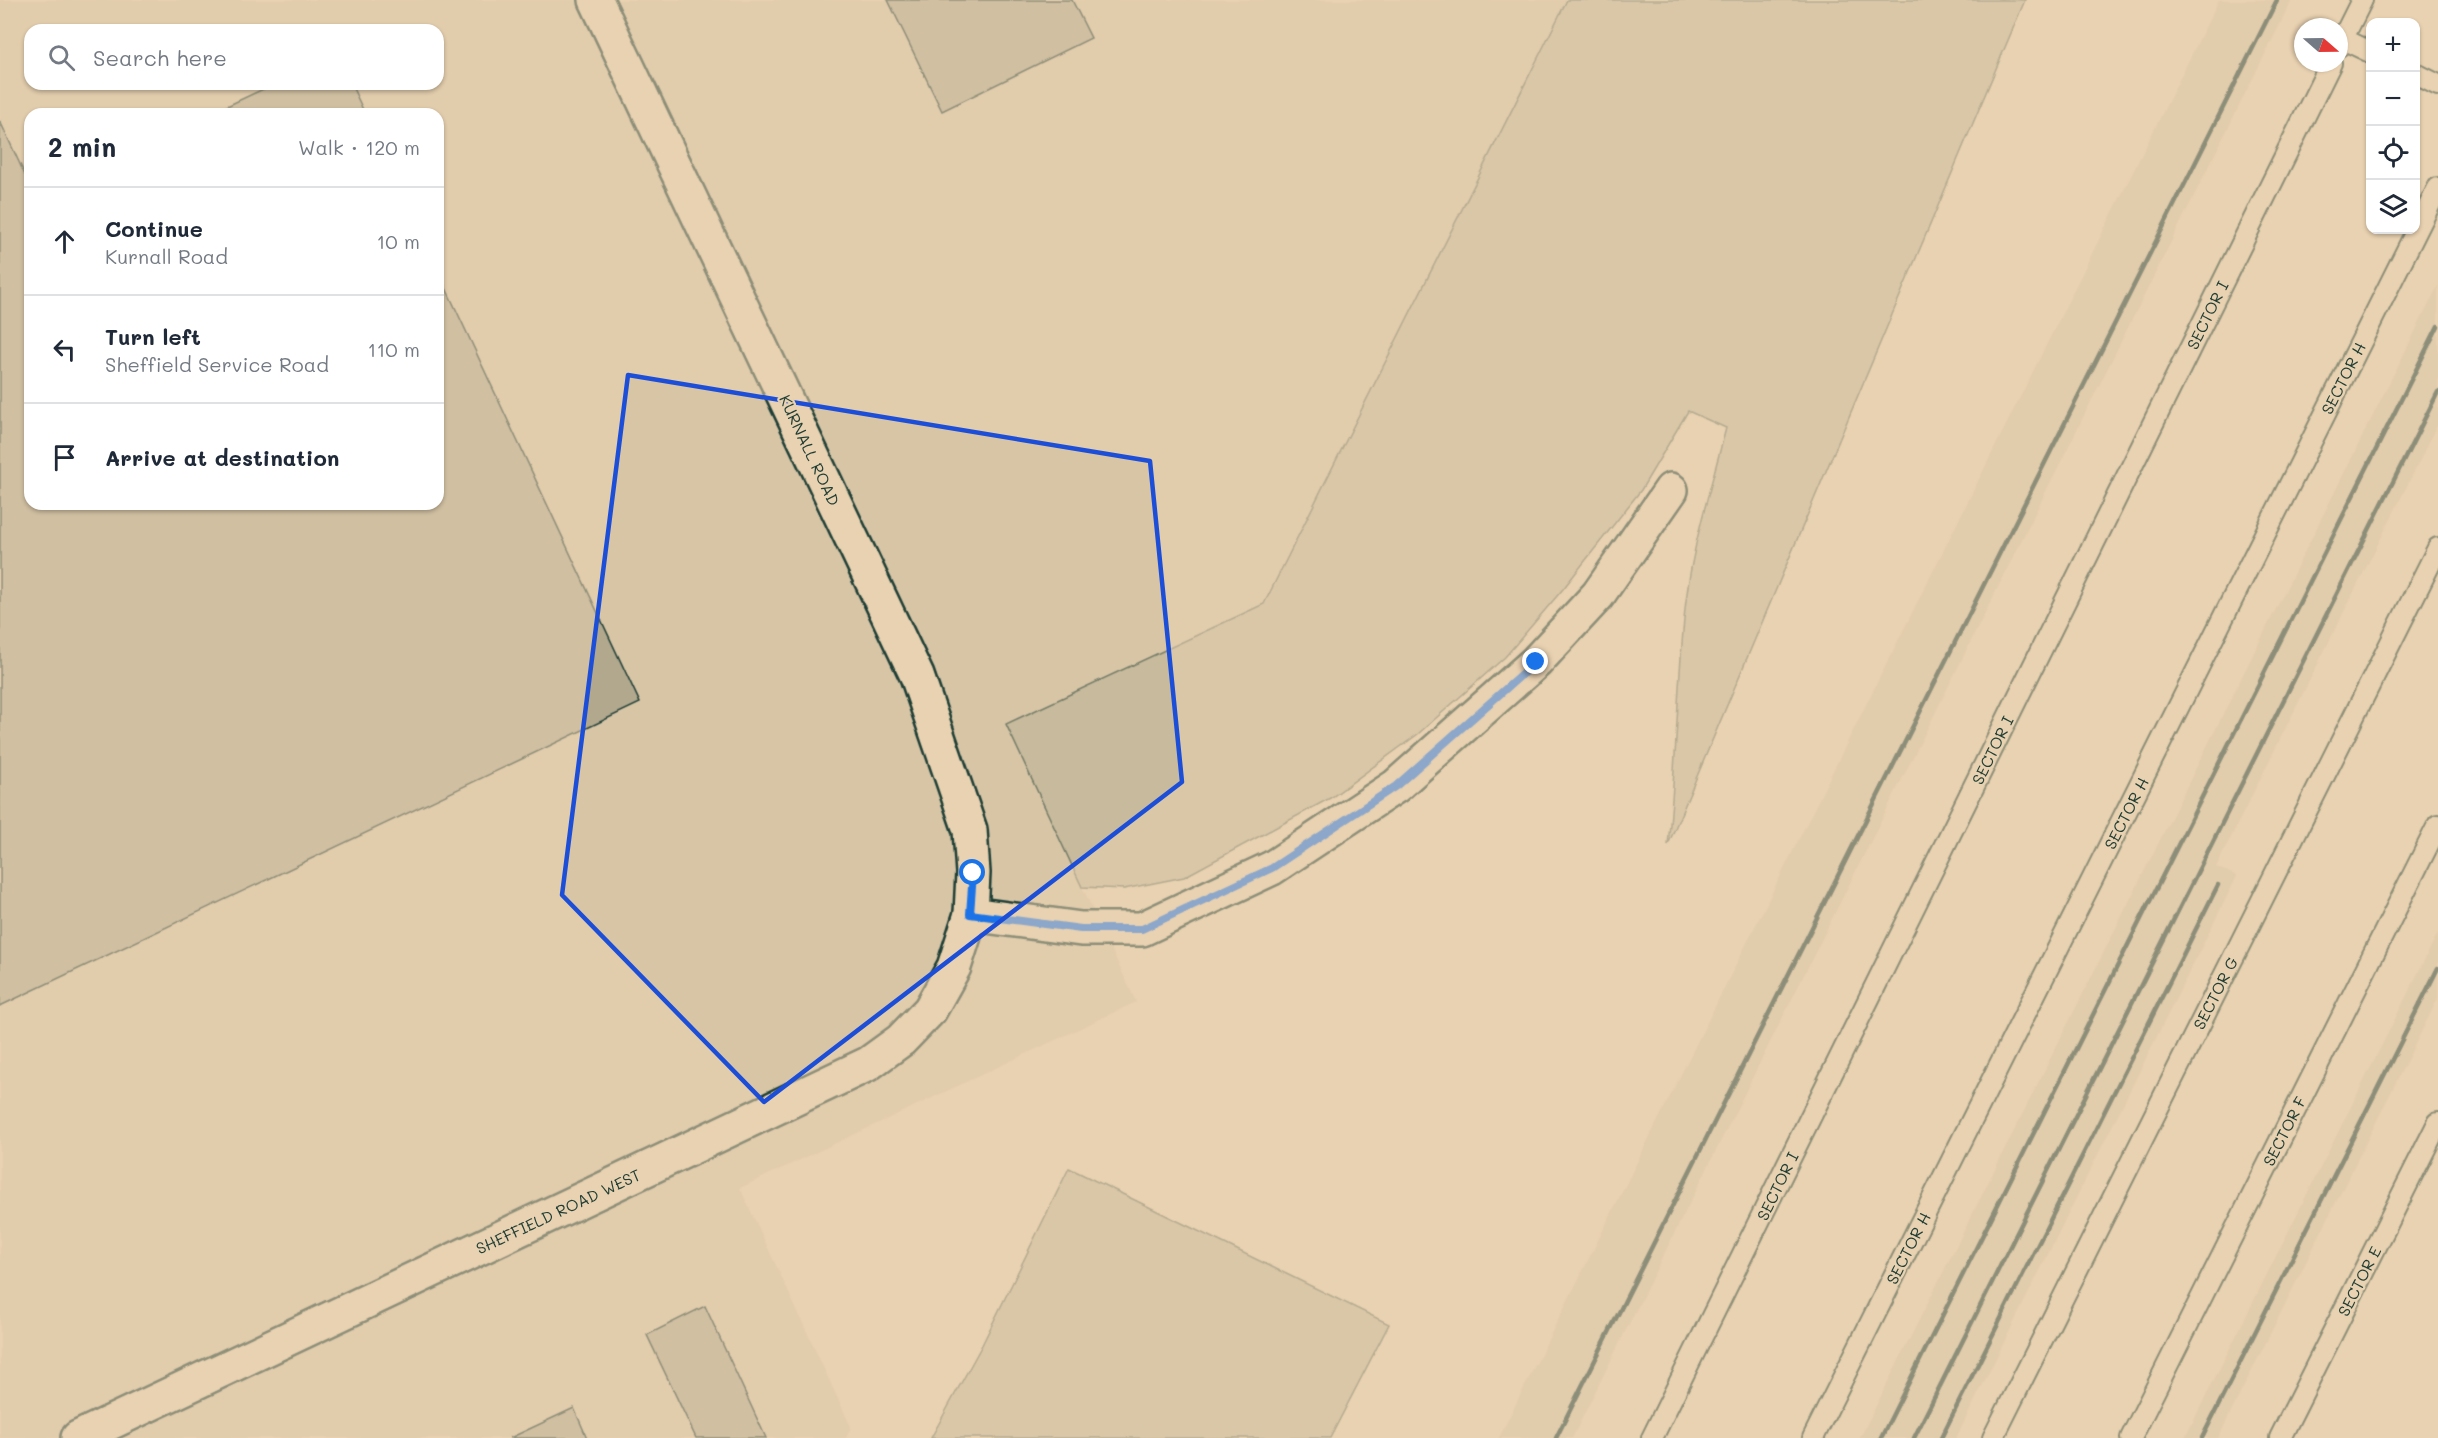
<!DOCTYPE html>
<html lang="en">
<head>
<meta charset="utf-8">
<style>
  body { margin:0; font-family:Mali,sans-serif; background:#f2f2f3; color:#1f2937 }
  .controls { position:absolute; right:18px; top:18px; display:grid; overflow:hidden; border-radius:12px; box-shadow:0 2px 4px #0004 }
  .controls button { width:54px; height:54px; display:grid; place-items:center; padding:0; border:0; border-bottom:2px solid #e0e1e3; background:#fff; color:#1f2937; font:30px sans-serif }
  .compass { position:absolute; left:2294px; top:18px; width:54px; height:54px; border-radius:50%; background:#fff; box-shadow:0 2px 4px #0004; rotate:110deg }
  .stop { position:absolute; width:18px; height:18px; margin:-14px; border:4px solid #1a73e8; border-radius:50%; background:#fff }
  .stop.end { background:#1a73e8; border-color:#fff; box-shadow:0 2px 6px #0008 }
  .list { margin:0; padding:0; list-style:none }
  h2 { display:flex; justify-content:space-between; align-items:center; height:78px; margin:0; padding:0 24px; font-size:26px }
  h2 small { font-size:20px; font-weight:400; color:#747a83 }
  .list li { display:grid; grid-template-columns:39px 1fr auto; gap:18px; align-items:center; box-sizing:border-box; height:108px; padding:0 24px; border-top:2px solid #e0e1e3 }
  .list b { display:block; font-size:22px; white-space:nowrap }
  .list p { margin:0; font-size:20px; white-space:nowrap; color:#747a83 }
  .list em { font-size:20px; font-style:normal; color:#747a83 }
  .icon { flex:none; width:33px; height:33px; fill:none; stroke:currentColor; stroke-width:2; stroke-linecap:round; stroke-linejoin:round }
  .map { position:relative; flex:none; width:2438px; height:1438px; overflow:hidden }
  .search { position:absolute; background:#fff; box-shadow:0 2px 4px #0004; left:24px; top:24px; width:420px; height:66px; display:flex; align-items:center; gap:15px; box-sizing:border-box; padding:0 21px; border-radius:18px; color:#747a83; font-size:22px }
  .panel { position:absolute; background:#fff; box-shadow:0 2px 4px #0004; left:24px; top:108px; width:420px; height:402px; border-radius:18px }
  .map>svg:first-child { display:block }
</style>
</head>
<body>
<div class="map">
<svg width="2438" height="1438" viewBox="0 0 2438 1438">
  <rect width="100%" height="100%" fill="#e9d2b1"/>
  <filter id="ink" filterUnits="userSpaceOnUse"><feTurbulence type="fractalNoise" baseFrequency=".0167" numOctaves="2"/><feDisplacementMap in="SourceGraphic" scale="12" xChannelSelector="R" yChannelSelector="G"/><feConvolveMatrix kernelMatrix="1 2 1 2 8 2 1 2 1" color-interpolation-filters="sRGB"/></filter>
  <g filter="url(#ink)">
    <g fill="#d8c5a6" fill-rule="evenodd">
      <path d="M0,0H1567L1263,604L1006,724L1136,1002L740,1188L851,1427L846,1438H0ZM30,30H438V84H30ZM30,114H438V504H30Z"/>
      <path d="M2219,0H2292L1572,1438H1499Z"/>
      <path d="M2438,286V424L2216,867L2237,876L1956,1438H1860Z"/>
      <path d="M2438,933V998L2218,1438H2185Z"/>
    </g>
    <g fill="#c8ba9c" stroke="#747c68" stroke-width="1.5">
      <path d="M1567,0H2025L1668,845C1676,770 1677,695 1684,620C1689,555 1710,491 1726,428L1688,411L1641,490L1563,589L1505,657L1418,734L1332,797L1184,877L1124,889L1082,887L1006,724L1264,604Z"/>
      <path d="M1069,1168L1389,1324L1330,1438H931L982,1345Z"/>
    </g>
    <g fill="#b2a88e" stroke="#1f3d34" stroke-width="1.5">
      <path d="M888,0H1072L1091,38L942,111Z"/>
      <path d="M274,84H351L365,114H210Z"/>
      <path d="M0,121L30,186V504H438V271L640,703L0,1006Z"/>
      <path d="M705,1306L766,1438H696L647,1335Z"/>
      <path d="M574,1408L587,1438H510Z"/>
    </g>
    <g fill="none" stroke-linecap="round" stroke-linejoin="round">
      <defs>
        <g id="lane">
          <path d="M2343,39L2370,52"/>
          <path d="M2339,46L2362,0"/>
          <path d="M2416,74L2438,85"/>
          <path d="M1652,1438L2331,63"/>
          <path d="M1813,1438L2438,188"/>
          <path d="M1993,1438L2438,548"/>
          <path d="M2131,1438L2438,825"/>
          <path d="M2280,1438L2438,1123"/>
        </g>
        <path id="street" d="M971,914L1081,929H1142L1272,868L1396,786L1536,662L1598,595L1671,490"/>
        <path id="secondary" d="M78,1438L868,1064L901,1040L930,1010L954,967L971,914L973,873L970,830L917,676L596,0"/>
      </defs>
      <use href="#lane" stroke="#1f3d34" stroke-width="24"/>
      <use href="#street" stroke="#1f3d34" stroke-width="38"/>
      <use href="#secondary" stroke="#1f3d34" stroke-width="38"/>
      <use href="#lane" stroke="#e9d2b1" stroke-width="20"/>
      <use href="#street" stroke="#e9d2b1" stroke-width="33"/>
      <use href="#secondary" stroke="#e9d2b1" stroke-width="33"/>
      <g stroke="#1f3d34" stroke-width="4.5">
        <path d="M1556,1438L2277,0"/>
        <path d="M1881,1438L2438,326"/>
        <path d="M1914,1438L2438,392"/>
        <path d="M1941,1438L2218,885"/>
        <path d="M2202,1438L2438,968"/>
      </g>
    </g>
  </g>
  <g fill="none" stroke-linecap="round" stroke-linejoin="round" filter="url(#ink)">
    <path stroke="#1a73e8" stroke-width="8" d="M973,873L970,914L1081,929H1142L1272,868L1396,786L1536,662"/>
  </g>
  <path d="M0 0H2438V1438H0ZM628,375L1150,461L1182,782L764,1102L562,895Z" fill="#e9d2b1" fill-opacity=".55" fill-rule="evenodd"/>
  <path fill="none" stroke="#1d4ed8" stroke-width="4.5" stroke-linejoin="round" d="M628,375L1150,461L1182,782L764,1102L562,895Z"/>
  <g text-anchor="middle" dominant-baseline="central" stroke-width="4.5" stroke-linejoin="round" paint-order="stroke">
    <g font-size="16" fill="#1f3d34" stroke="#e9d2b1">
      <text transform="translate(2207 315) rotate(-64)">SECTOR I</text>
      <text transform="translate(2343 378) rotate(-63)">SECTOR H</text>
      <text transform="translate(810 450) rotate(65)">KURNALL ROAD</text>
      <text transform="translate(1992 750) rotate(-64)">SECTOR I</text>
      <text transform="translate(2126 813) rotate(-63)">SECTOR H</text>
      <text transform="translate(2215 993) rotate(-63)">SECTOR G</text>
      <text transform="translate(2284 1131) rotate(-63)">SECTOR F</text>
      <text transform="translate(1777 1186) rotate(-64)">SECTOR I</text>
      <text transform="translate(558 1211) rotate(-25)">SHEFFIELD ROAD WEST</text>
      <text transform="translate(1908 1248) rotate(-63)">SECTOR H</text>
      <text transform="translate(2359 1281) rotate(-63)">SECTOR E</text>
    </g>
  </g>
</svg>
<div class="controls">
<button>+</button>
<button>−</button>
<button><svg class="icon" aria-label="locate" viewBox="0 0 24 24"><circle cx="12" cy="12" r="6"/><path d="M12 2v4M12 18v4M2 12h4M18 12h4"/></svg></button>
<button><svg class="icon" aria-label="layers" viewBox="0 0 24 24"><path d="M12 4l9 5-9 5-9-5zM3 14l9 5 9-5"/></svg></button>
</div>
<svg class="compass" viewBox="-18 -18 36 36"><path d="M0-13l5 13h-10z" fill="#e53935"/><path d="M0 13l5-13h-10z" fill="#747a83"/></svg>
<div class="stop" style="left:973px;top:873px"></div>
<div class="stop end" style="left:1536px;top:662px"></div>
<div class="search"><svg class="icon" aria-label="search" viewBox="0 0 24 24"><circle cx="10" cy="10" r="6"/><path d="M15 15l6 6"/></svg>Search here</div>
<section class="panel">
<h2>2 min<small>Walk · 120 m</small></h2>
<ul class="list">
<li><svg class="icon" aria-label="ahead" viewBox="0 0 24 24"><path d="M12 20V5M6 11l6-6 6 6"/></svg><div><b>Continue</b><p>Kurnall Road</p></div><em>10 m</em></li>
<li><svg class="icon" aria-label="left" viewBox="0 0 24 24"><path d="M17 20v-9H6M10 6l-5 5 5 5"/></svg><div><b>Turn left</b><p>Sheffield Service Road</p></div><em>110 m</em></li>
<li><svg class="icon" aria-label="arrive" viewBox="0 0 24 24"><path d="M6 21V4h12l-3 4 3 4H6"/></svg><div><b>Arrive at destination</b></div></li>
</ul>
</section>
</div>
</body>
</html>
